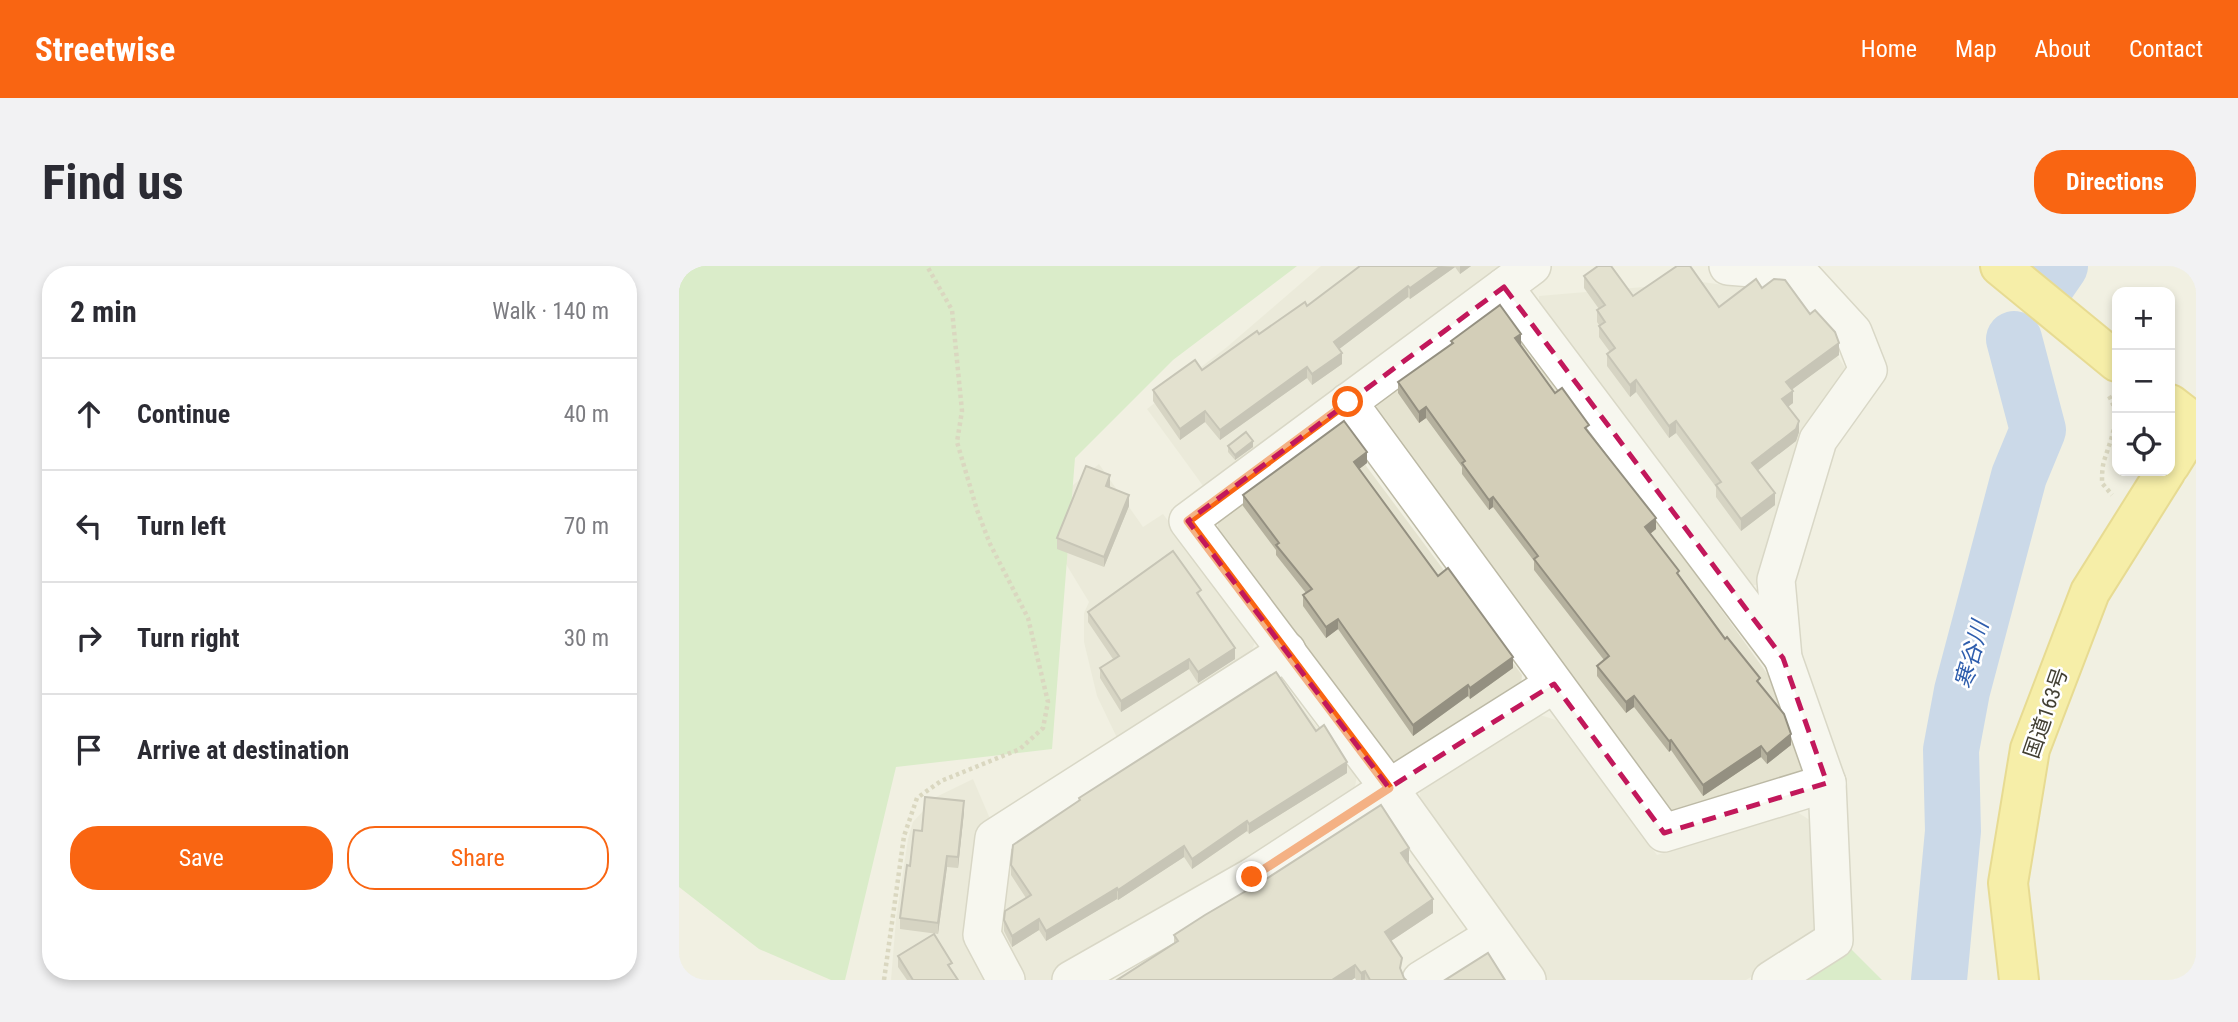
<!DOCTYPE html>
<html lang="en">
<head>
<meta charset="utf-8">
<style>
  body { margin:0; font-family:"Roboto Condensed","Noto Sans JP",sans-serif; background:#f2f2f3; color:#2b2b33 }
  .controls { position:absolute; right:21px; top:21px; display:grid; overflow:hidden; border-radius:14px; box-shadow:0 4px 10px #0003 }
  .controls button { width:63px; height:63px; display:grid; place-items:center; padding:0; border:0; border-bottom:2px solid #e1e1e2; background:#fff; color:#2b2b33; font:35px sans-serif }
  .stop { position:absolute; width:21px; height:21px; margin:-16px; border:5px solid #f96512; border-radius:50%; background:#fff }
  .stop.end { background:#f96512; border-color:#fff; box-shadow:0 2px 7px #0008 }
  .list { margin:0; padding:0; list-style:none }
  h2 { display:flex; justify-content:space-between; align-items:center; height:91px; margin:0; padding:0 28px; font-size:30px }
  h2 small { font-size:23px; font-weight:400; color:#7c7c81 }
  .list li { display:grid; grid-template-columns:46px 1fr auto; gap:21px; align-items:center; box-sizing:border-box; height:112px; padding:0 28px; border-top:2px solid #e1e1e2 }
  .list b { display:block; font-size:26px; white-space:nowrap }
  .list em { font-size:23px; font-style:normal; color:#7c7c81 }
  .actions { display:flex; gap:14px; padding:21px 28px }
  .actions a { flex:1; padding:16px 0; border:2px solid #f96512; border-radius:28px; text-align:center; font-size:24px; color:#f96512 }
  .actions .main { background:#f96512; color:#fff }
  .icon { flex:none; width:38px; height:38px; fill:none; stroke:currentColor; stroke-width:2; stroke-linecap:round; stroke-linejoin:round }
  .map { position:relative; flex:none; width:1517px; height:714px; overflow:hidden; border-radius:28px }
  header { display:flex; align-items:center; gap:42px; box-sizing:border-box; height:98px; padding:0 35px; background:#f96512; color:#fff }
  header strong { font-size:33px }
  nav { display:flex; gap:38px; margin-inline-start:auto; font-size:24px }
  .intro { display:flex; align-items:center; justify-content:space-between; box-sizing:border-box; height:168px; padding:0 42px }
  h1 { margin:0; font-size:49px }
  .button { padding:18px 32px; border-radius:28px; background:#f96512; color:#fff; font-size:24px; font-weight:700 }
  main { display:flex; gap:42px; padding:0 42px }
  aside { flex:1; background:#fff; border-radius:28px; box-shadow:0 4px 10px #0003 }
  .map>svg:first-child { display:block }
</style>
</head>
<body>
<header>
<strong>Streetwise</strong>
<nav><a>Home</a><a>Map</a><a>About</a><a>Contact</a></nav>
</header>
<div class="intro"><h1>Find us</h1><a class="button">Directions</a></div>
<main>
<aside>
<h2>2 min<small>Walk · 140 m</small></h2>
<ul class="list">
<li><svg class="icon" aria-label="ahead" viewBox="0 0 24 24"><path d="M12 20V5M6 11l6-6 6 6"/></svg><div><b>Continue</b></div><em>40 m</em></li>
<li><svg class="icon" aria-label="left" viewBox="0 0 24 24"><path d="M17 20v-9H6M10 6l-5 5 5 5"/></svg><div><b>Turn left</b></div><em>70 m</em></li>
<li><svg class="icon" aria-label="right" viewBox="0 0 24 24"><path d="M7 20v-9h11M14 6l5 5-5 5"/></svg><div><b>Turn right</b></div><em>30 m</em></li>
<li><svg class="icon" aria-label="arrive" viewBox="0 0 24 24"><path d="M6 21V4h12l-3 4 3 4H6"/></svg><div><b>Arrive at destination</b></div></li>
</ul>
<div class="actions"><a class="main">Save</a><a>Share</a></div>
</aside>
<div class="map">
<svg width="1517" height="714" viewBox="0 0 1517 714">
  <rect width="100%" height="100%" fill="#f1f0e2"/>
  <g fill="#e5e3d0">
    <path d="M642,0H836L530,228L468,143L548,81Z"/>
    <path d="M1023,16L1088,25L1125,39L1167,103L1086,317L1057,323L860,40V30Z"/>
    <path d="M812,58L833,63L981,262L990,271L1097,420L1125,499L1117,514L1010,550L983,547L700,160L697,136Z"/>
    <path d="M647,174L673,181L843,409L841,432L731,496L694,493L538,276L539,253Z"/>
    <path d="M420,198L464,261L484,248L577,373L566,403L440,476L418,430L405,376V347L410,336L387,298L393,220Z"/>
    <path d="M603,417L678,510L674,531L375,714H342L314,668L320,589Z"/>
    <path d="M861,449L877,454L978,589L1115,544L1137,558L1142,653L1135,673L1067,714H867L741,540V524Z"/>
    <path d="M294,513L312,555L297,566L286,677L309,714H212L217,653L229,573L234,556L257,531Z"/>
  </g>
  <g fill="#bfe6ab">
    <path d="M0,0H618L494,94L396,192L373,483L217,501L166,714H152L80,683L0,621Z"/>
    <path d="M1172,683L1203,714H1123Z"/>
  </g>
  <g fill="none" stroke-linecap="round" stroke-linejoin="round">
    <g stroke="#9ebdef" stroke-width="56">
      <path d="M1370,16L1381,0"/>
      <path d="M1260,714L1274,565L1272,484L1283,425L1340,210L1359,164L1335,73"/>
    </g>
    <defs>
      <g id="minor">
        <path d="M1049,0L1119,6L1174,66L1189,104L1139,174L1097,314L1104,392L1148,517L1155,674L1092,714"/>
        <path d="M825,21L1104,392"/>
        <path d="M669,136L985,567L1148,517"/>
        <path d="M327,714L303,669L315,572L608,385"/>
        <path d="M392,714L573,611L710,522L875,418"/>
        <path d="M742,714L815,669"/>
        <path d="M848,714L710,522L509,255L853,0"/>
      </g>
      <g id="highway">
        <path d="M1321,0L1438,96"/>
        <path d="M1491,138L1517,158"/>
        <path d="M1491,199L1517,157"/>
        <path d="M1340,714L1329,617L1351,483L1411,326L1487,205"/>
      </g>
    </defs>
    <use href="#minor" stroke="#bcb9a5" stroke-width="40"/>
    <use href="#highway" stroke="#dcc132" stroke-width="42"/>
    <g stroke="#beb897" stroke-width="4.5" stroke-dasharray="3.5 3.5" stroke-linecap="butt">
      <path d="M1430,130C1443,151 1432,172 1425,195C1423,202 1423,210 1423,217L1433,229"/>
      <path d="M205,714L225,570L238,532L262,515L341,483L364,462L369,436L349,352L311,278L298,244L278,176L283,145L273,44L248,0"/>
    </g>
    <use href="#minor" stroke="#fff" stroke-width="37"/>
    <use href="#highway" stroke="#fdea62" stroke-width="38"/>
  </g>
  <g fill="#b5b19e">
    <path d="M681,0H792L781,8L776,1L731,33L729,31L660,83L663,98L633,119L628,112L541,174L526,156L501,174L474,135V124L523,104L580,68L628,40Z"/>
    <path d="M905,10L954,30L1040,41L1083,22L1160,89L1113,123L1114,137L1109,141L1120,166L1117,175L1078,204L1096,239L1062,265L1037,231V221L997,167L990,172L957,126L951,131L928,100V88L931,86L920,71V59L918,56V44L920,43L905,22Z"/>
    <path d="M772,75L842,78L876,127L910,167L977,263L971,268L1000,309L1081,418L1112,479L1088,498L1082,491L1024,530L992,484L990,486L955,441L947,447L918,410V400L925,394L855,304V295L814,241L810,244L783,208V201L747,152L740,157L719,127V116L772,79Z"/>
    <path d="M549,180L574,181L556,194L549,186Z"/>
    <path d="M688,197L680,203L759,310L834,402L791,433L789,430L734,470L659,363L647,372L624,340V329L627,327L597,289V284L564,240V229Z"/>
    <path d="M431,220L430,222L450,240L425,301L378,283V272Z"/>
    <path d="M522,333L556,393L519,417L510,403L442,446L421,412V402L434,393L409,356V346Z"/>
    <path d="M637,465L668,507L570,568L568,565L513,603L505,591L439,634L438,633L367,675L360,664L333,681L325,665V654L347,632L332,609V599L400,535V532Z"/>
    <path d="M285,546L279,602L268,601L259,668L221,663V652L231,600L243,565Z"/>
    <path d="M730,596L729,597L754,647L712,675L725,712L727,714H677L676,712L495,677V669Z"/>
    <path d="M219,690L273,705L279,714H228L219,701Z"/>
  </g>
  <g fill="#949081">
    <path d="M762,0L776,1L731,33V22Z"/>
    <path d="M781,0H792L781,8Z"/>
    <path d="M729,20V31L655,87V76Z"/>
    <path d="M842,68V78L836,83V72Z"/>
    <path d="M1160,77V89L1107,128V116Z"/>
    <path d="M663,87V98L633,119V108Z"/>
    <path d="M628,101V112L541,174V164Z"/>
    <path d="M957,114V126L951,131V119Z"/>
    <path d="M1114,125V137L1103,145V133Z"/>
    <path d="M747,141V152L740,157V146Z"/>
    <path d="M526,145V156L501,174V163Z"/>
    <path d="M997,155V167L990,172V160Z"/>
    <path d="M1120,155V166L1117,175L1073,209V197Z"/>
    <path d="M574,175V181L556,194V189Z"/>
    <path d="M688,186V197L675,207V196Z"/>
    <path d="M431,209V220L427,231V220Z"/>
    <path d="M1096,227V239L1062,265V253Z"/>
    <path d="M450,229V240L425,301V291Z"/>
    <path d="M814,231V241L810,244V234Z"/>
    <path d="M977,252V263L966,272V261Z"/>
    <path d="M659,353V363L647,372V361Z"/>
    <path d="M556,382V393L519,417V406Z"/>
    <path d="M834,391V402L791,433V422Z"/>
    <path d="M510,393V403L442,446V435Z"/>
    <path d="M789,419V430L734,470V459Z"/>
    <path d="M955,430V441L947,447V436Z"/>
    <path d="M1112,468V479L1088,498V488Z"/>
    <path d="M992,474V484L990,486V475Z"/>
    <path d="M1082,480V491L1024,530V519Z"/>
    <path d="M668,496V507L570,568V558Z"/>
    <path d="M285,535V546L279,602V591Z"/>
    <path d="M568,555V565L513,603V593Z"/>
    <path d="M505,580V591L439,634V624Z"/>
    <path d="M730,582V596L722,601V587Z"/>
    <path d="M268,590V601L259,668V657Z"/>
    <path d="M438,622V633L367,675V665Z"/>
    <path d="M754,633V647L706,679V666Z"/>
    <path d="M360,653V664L333,681V670Z"/>
    <path d="M676,699V712L673,714H653Z"/>
    <path d="M686,705V714H682V707Z"/>
  </g>
  <g fill="#d3ceb8" stroke="#949081" stroke-width="2">
    <path d="M681,0H762L731,22L729,20L655,76L663,87L633,108L628,101L541,164L526,145L501,163L474,124L516,94L523,104L578,65L580,68L626,36L628,40Z"/>
    <path d="M919,0H932L954,30L998,0H1011L1040,41L1077,13L1083,22L1095,13L1106,14L1131,48L1136,44L1156,66L1160,77L1107,116L1114,125L1103,133L1120,155L1117,163L1073,197L1096,227L1062,253L1037,219L1042,216L997,155L990,160L957,114L951,119L928,88L936,82L920,60L926,56L918,44L926,39L905,10Z"/>
    <path d="M821,39L842,68L836,72L876,127L883,122L910,159L906,162L977,252L966,261L1000,305L998,307L1046,373L1048,371L1081,412L1078,415L1105,448L1112,468L1088,488L1082,480L1024,519L992,474L990,475L955,430L947,436L918,400L930,390L855,293L859,290L814,231L810,234L783,197L786,195L747,141L740,146L719,116L774,77L772,75Z"/>
    <path d="M665,155L688,186L675,196L759,310L769,302L834,391L791,422L789,419L734,459L659,353L647,361L624,329L633,323L597,279L600,277L564,229Z"/>
    <path d="M567,166L574,175L556,189L549,180Z"/>
    <path d="M407,200L431,209L427,220L450,229L425,291L378,272Z"/>
    <path d="M494,285L522,324L518,327L556,382L519,406L510,393L442,435L421,402L440,390L409,346Z"/>
    <path d="M597,406L637,465L645,459L668,496L570,558L568,555L513,593L505,580L439,624L438,622L367,665L360,653L333,670L325,654L326,645L352,629L332,599L334,579L401,534L400,532Z"/>
    <path d="M246,531L285,535L279,591L268,590L259,657L221,652L228,599L231,600L235,564L243,565Z"/>
    <path d="M702,539L730,582L722,587L754,633L706,666L723,692L721,702L725,712L727,714H691L686,705L682,707L676,699L653,714H438L499,675L495,669L526,649L584,615Z"/>
    <path d="M255,668L273,697L269,699L279,714H234L219,690Z"/>
    <path d="M809,687L826,714H766Z"/>
  </g>
  <g fill="none" stroke-linecap="round" stroke-linejoin="round">
    <path stroke="#f96512" stroke-width="9" d="M573,611L710,522L509,255L669,136"/>
  </g>
  <path d="M0 0H1517V714H0ZM825,21L1104,392L1148,517L985,567L875,418L710,522L509,255Z" fill="#f1f0e2" fill-opacity=".55" fill-rule="evenodd"/>
  <path fill="none" stroke="#c2185b" stroke-width="5" stroke-dasharray="14 9" stroke-linejoin="round" d="M825,21L1104,392L1148,517L985,567L875,418L710,522L509,255Z"/>
  <g text-anchor="middle" dominant-baseline="central" stroke-width="5" stroke-linejoin="round" paint-order="stroke">
    <g font-size="21" fill="#434033" stroke="#fff">
      <text transform="translate(1367 447) rotate(-71)">国道163号</text>
    </g>
    <g font-size="23" font-style="italic" fill="#2e5dad" stroke="#fff">
      <text transform="translate(1293 389) rotate(-75)">寒谷川</text>
    </g>
  </g>
</svg>
<div class="controls">
<button>+</button>
<button>−</button>
<button><svg class="icon" aria-label="locate" viewBox="0 0 24 24"><circle cx="12" cy="12" r="6"/><path d="M12 2v4M12 18v4M2 12h4M18 12h4"/></svg></button>
</div>
<div class="stop" style="left:669px;top:136px"></div>
<div class="stop end" style="left:573px;top:611px"></div>
</div>
</main>
</body>
</html>
